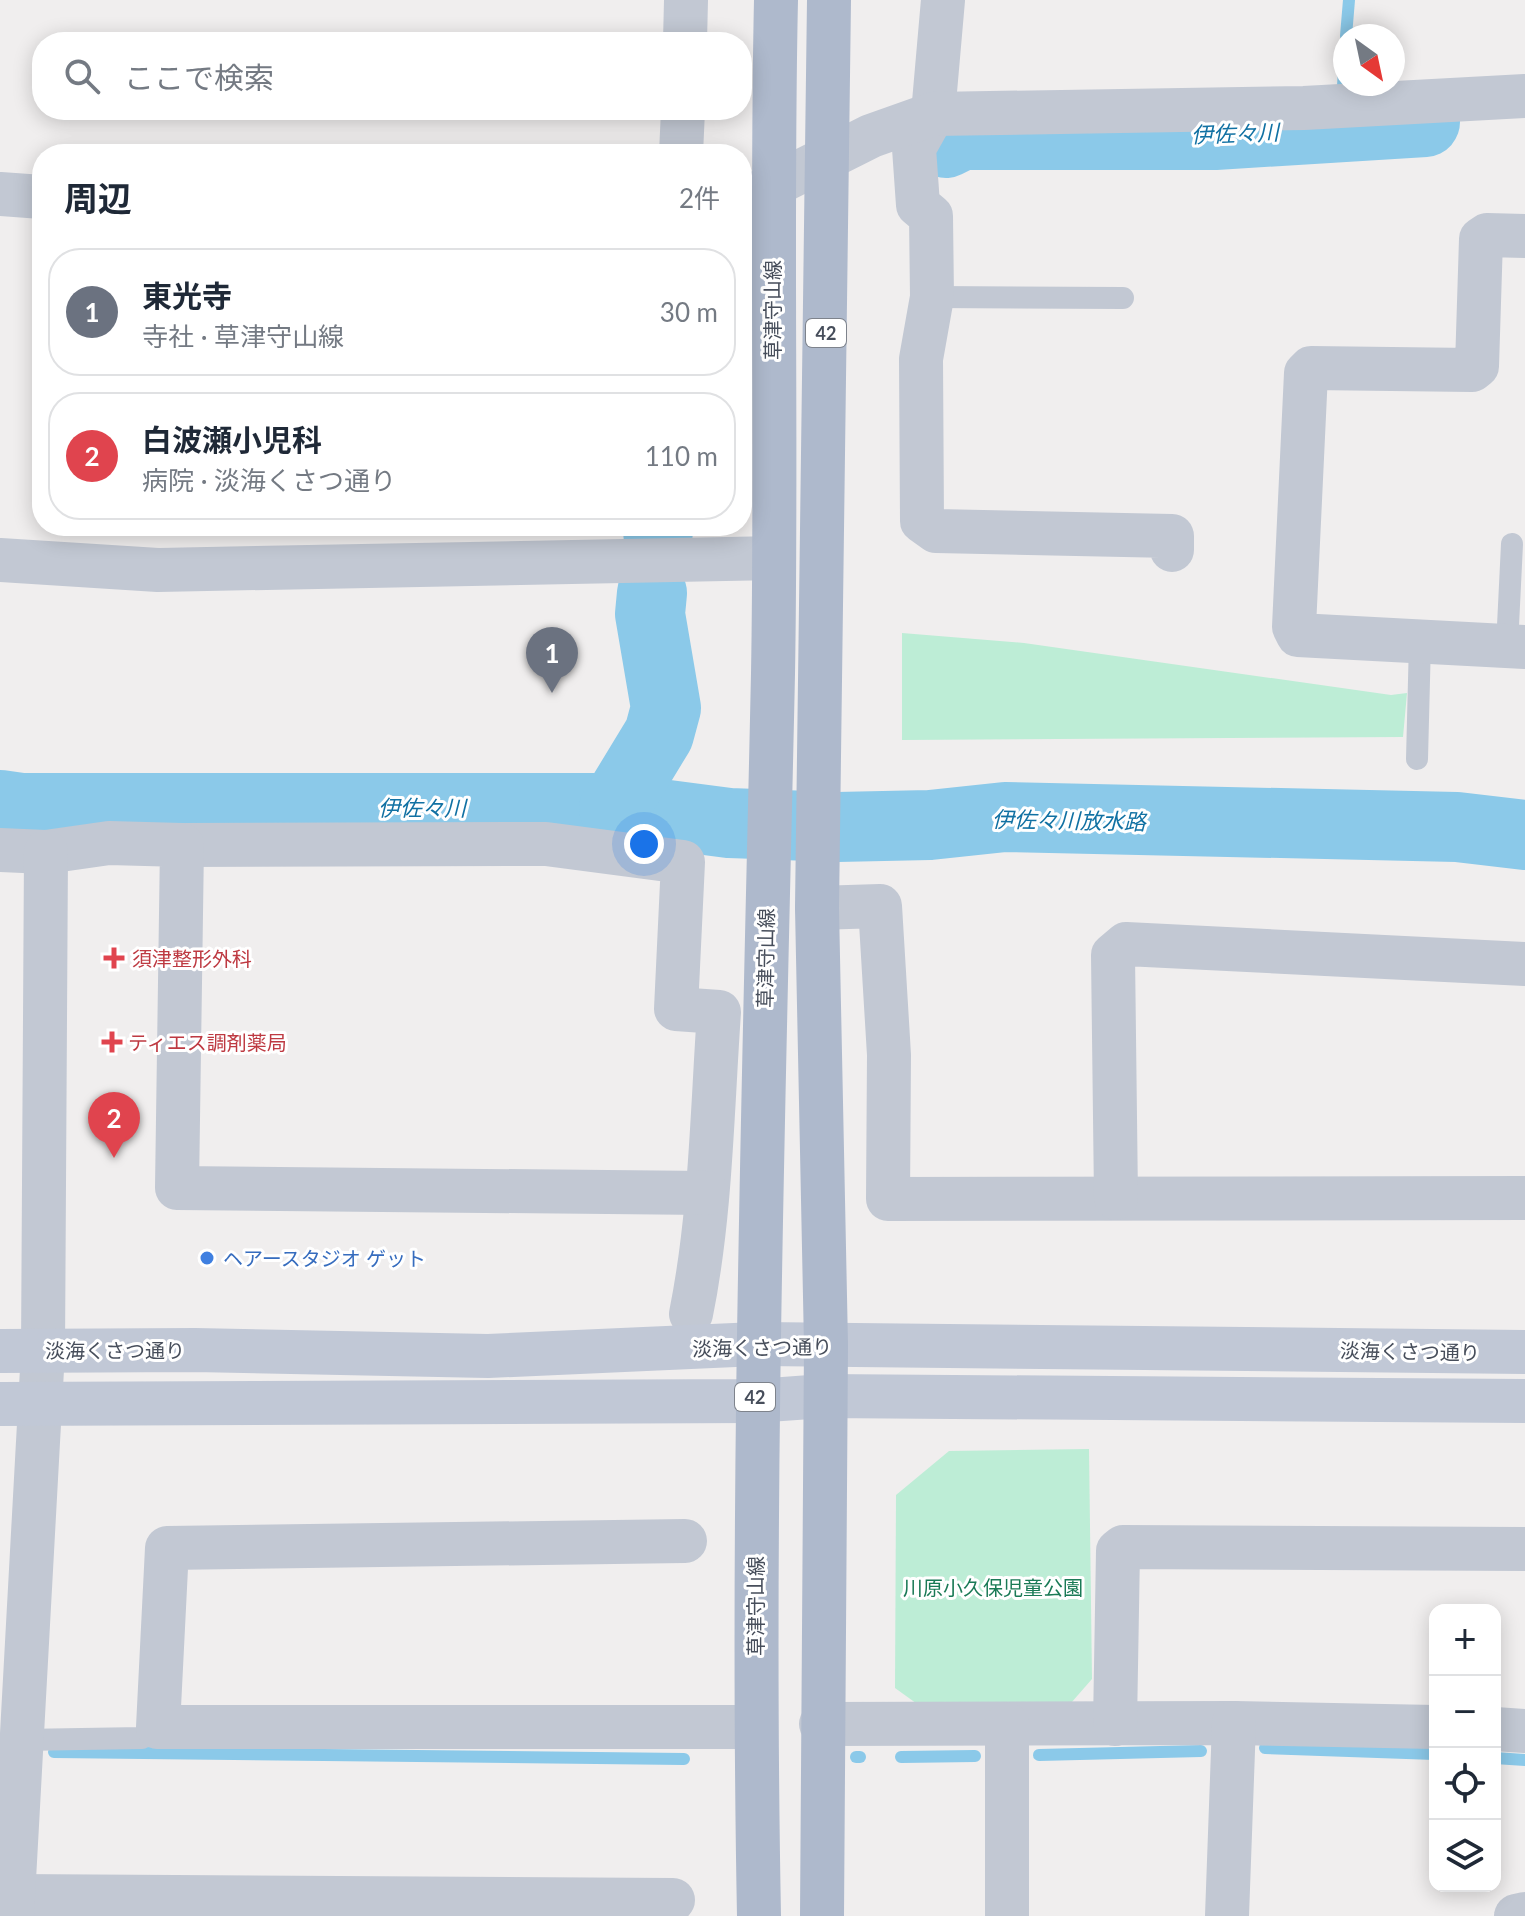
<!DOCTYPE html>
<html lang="ja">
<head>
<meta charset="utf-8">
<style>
  body { margin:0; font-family:Lato,"Noto Sans JP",sans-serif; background:#f6f6f7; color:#1f2937 }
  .controls { position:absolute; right:24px; bottom:24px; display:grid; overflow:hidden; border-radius:16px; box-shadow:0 4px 20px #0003 }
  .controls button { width:72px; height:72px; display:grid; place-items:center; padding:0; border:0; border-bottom:2px solid #e0e1e3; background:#fff; color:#1f2937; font:40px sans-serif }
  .compass { position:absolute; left:1333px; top:24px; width:72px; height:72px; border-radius:50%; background:#fff; box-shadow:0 4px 20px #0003; rotate:147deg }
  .you { position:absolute; left:644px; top:844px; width:28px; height:28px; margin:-20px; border:6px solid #fff; border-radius:50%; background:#1a73e8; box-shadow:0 0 0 12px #1a73e833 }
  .badge { display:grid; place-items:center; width:52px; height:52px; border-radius:50%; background:#1f57da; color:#fff; font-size:26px; font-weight:700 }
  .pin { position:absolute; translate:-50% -66px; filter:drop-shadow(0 2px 4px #0008) }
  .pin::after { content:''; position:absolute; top:42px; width:28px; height:24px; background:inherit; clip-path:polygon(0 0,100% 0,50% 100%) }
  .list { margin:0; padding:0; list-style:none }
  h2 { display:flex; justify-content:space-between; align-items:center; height:104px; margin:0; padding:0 32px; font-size:34px }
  h2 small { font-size:26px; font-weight:400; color:#747a83 }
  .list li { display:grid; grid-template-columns:52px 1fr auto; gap:24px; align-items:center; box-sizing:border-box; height:128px; margin:0 16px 16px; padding:0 16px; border:2px solid #e0e1e3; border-radius:32px }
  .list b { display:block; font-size:30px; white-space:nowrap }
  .list p { margin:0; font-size:26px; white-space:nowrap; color:#747a83 }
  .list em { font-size:26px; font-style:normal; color:#747a83 }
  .icon { flex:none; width:44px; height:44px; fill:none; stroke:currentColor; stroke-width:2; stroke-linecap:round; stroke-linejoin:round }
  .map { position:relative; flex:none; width:1525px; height:1916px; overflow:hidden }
  .search { position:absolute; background:#fff; box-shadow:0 4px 20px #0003; left:32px; top:32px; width:720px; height:88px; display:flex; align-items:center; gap:20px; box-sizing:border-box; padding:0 28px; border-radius:32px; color:#747a83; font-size:30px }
  .panel { position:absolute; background:#fff; box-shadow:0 4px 20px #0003; left:32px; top:144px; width:720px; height:392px; border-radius:32px }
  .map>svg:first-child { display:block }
</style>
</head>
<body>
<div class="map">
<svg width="1525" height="1916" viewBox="0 0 1525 1916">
  <rect width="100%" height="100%" fill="#f0eeee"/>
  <g fill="#bdedd6">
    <path d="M902,633L1024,643L1391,695L1407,693L1403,737L902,740Z"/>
    <path d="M1089,1449L1092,1679L1071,1703L920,1706L895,1688L896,1495L949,1451Z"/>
  </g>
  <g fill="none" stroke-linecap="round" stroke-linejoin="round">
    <g stroke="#8bc9e9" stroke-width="12">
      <path d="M1346,36L1349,0"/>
      <path d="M1343,86L1345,50"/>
      <path d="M1265,1748L1435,1754"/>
      <path d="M54,1752L684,1759"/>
      <path d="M1039,1755L1201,1751"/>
      <path d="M856,1757H860"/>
      <path d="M901,1757L975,1756"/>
      <path d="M1495,1758L1525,1760"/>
    </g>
    <g stroke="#8bc9e9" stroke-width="70">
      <path d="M946,143L962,135H1215L1425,122"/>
      <path d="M658,526V532"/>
      <path d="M0,805L21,808H614L729,823L837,827L930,825L1005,817L1457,827L1525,835"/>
      <path d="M614,808L659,734L666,708L650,614L652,593"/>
    </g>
    <g stroke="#c2c8d3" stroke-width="22">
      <path d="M932,297L1123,298"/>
      <path d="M1507,646L1512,544"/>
      <path d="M1417,759L1420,641"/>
      <path d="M21,1740L142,1738L158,1727"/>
    </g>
    <g stroke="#c2c8d3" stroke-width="44">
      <path d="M943,0L933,114L914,148L918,205L931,216L932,297L921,359L922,521L936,531L1172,536V550"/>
      <path d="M685,42L686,0"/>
      <path d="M681,154L683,110"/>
      <path d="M0,194L42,197"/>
      <path d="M742,201L871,136L933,114L1304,108L1525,96"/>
      <path d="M1525,236L1487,235L1481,239L1477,366L1472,370L1311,368L1306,373L1294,627L1298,635L1525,647"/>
      <path d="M0,560L158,570L773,558"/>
      <path d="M182,845L546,844L683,862L676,1009L719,1012C712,1112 711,1215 691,1314"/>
      <path d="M0,850L46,852L109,843L182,845L177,1188L707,1193"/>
      <path d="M817,908L880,906L889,1055L888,1199L1525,1198"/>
      <path d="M1116,1198L1113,955L1126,944L1525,964"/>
      <path d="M685,1541L167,1548L158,1727H755"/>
      <path d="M821,1724L1234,1723L1435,1727"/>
      <path d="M1007,1724V1916"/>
      <path d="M1115,1724L1118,1551L1123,1547L1525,1549"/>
      <path d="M1495,1729L1525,1731"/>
      <path d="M13,1896L673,1900"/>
      <path d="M12,1916L43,1351L46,852"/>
      <path d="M1227,1916L1234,1723"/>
      <path d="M1516,1916L1525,1914"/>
    </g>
    <g stroke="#c1c8d6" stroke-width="44">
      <path d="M0,1351L195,1350L488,1356L757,1344L1525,1352"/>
      <path d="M0,1404L755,1401L824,1396L1525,1401"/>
    </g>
    <g stroke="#aeb9cc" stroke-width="44">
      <path d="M759,1916C751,1502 764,1088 773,674C777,449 771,225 776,0"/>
      <path d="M822,1916L826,1345L817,908L829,0"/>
    </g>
  </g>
  <g fill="#e0444e" stroke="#fff" stroke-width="3">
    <path d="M110 946h8v8h8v8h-8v8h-8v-8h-8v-8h8z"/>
    <path d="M108 1030h8v8h8v8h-8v8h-8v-8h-8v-8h8z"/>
  </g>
  <circle fill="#3f7fe0" stroke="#fff" stroke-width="3" cx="207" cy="1258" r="8"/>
  <g text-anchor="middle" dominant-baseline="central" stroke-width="6" stroke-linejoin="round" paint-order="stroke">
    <g fill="#fff" stroke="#7e838c" stroke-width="2">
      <rect x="806" y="319" width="40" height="28" rx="6"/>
      <rect x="735" y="1383" width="40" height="28" rx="6"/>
    </g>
    <g font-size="18" font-weight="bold" fill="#474e5b">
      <text x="826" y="333">42</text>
      <text x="755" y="1397">42</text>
    </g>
    <g font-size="20" fill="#474e5b" stroke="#fff">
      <text transform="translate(772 310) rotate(-90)">草津守山線</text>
      <text transform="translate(765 958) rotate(-89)">草津守山線</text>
      <text transform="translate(762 1347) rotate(-1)">淡海くさつ通り</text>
      <text x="115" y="1350">淡海くさつ通り</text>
      <text transform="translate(1410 1351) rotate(1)">淡海くさつ通り</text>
      <text transform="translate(755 1606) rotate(-90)">草津守山線</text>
    </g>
    <g font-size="20" fill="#be3a42" stroke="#fff" text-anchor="start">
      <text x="132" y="958">須津整形外科</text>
      <text x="128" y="1042">ティエス調剤薬局</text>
    </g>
    <g font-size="20" fill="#366cbe" stroke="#fff" text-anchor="start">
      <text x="223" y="1258">ヘアースタジオ ゲット</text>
    </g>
    <g font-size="20" fill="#1a7a56" stroke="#fff">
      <text x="993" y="1587">川原小久保児童公園</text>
    </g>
    <g font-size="22" font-style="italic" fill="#1171a3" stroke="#fff">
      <text transform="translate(1235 133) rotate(-2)">伊佐々川</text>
      <text x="422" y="807">伊佐々川</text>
      <text transform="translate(1069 820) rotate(1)">伊佐々川放水路</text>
    </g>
  </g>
</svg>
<div class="controls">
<button>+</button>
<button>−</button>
<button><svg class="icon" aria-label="locate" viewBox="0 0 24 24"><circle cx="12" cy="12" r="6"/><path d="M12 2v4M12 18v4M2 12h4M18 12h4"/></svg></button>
<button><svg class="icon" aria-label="layers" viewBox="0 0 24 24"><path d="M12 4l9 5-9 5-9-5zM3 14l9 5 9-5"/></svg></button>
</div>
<svg class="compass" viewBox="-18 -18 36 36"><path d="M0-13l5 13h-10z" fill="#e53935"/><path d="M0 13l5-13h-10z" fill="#747a83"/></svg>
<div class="you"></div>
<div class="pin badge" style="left:552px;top:693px;background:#6b7280">1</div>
<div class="pin badge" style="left:114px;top:1158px;background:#e0444e">2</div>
<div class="search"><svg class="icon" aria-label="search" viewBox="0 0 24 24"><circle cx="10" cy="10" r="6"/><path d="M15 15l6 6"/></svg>ここで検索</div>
<section class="panel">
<h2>周辺<small>2件</small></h2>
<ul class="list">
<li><span class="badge" style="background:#6b7280">1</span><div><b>東光寺</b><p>寺社 · 草津守山線</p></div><em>30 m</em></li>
<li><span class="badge" style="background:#e0444e">2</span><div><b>白波瀬小児科</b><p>病院 · 淡海くさつ通り</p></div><em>110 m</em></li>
</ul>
</section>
</div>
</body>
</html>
